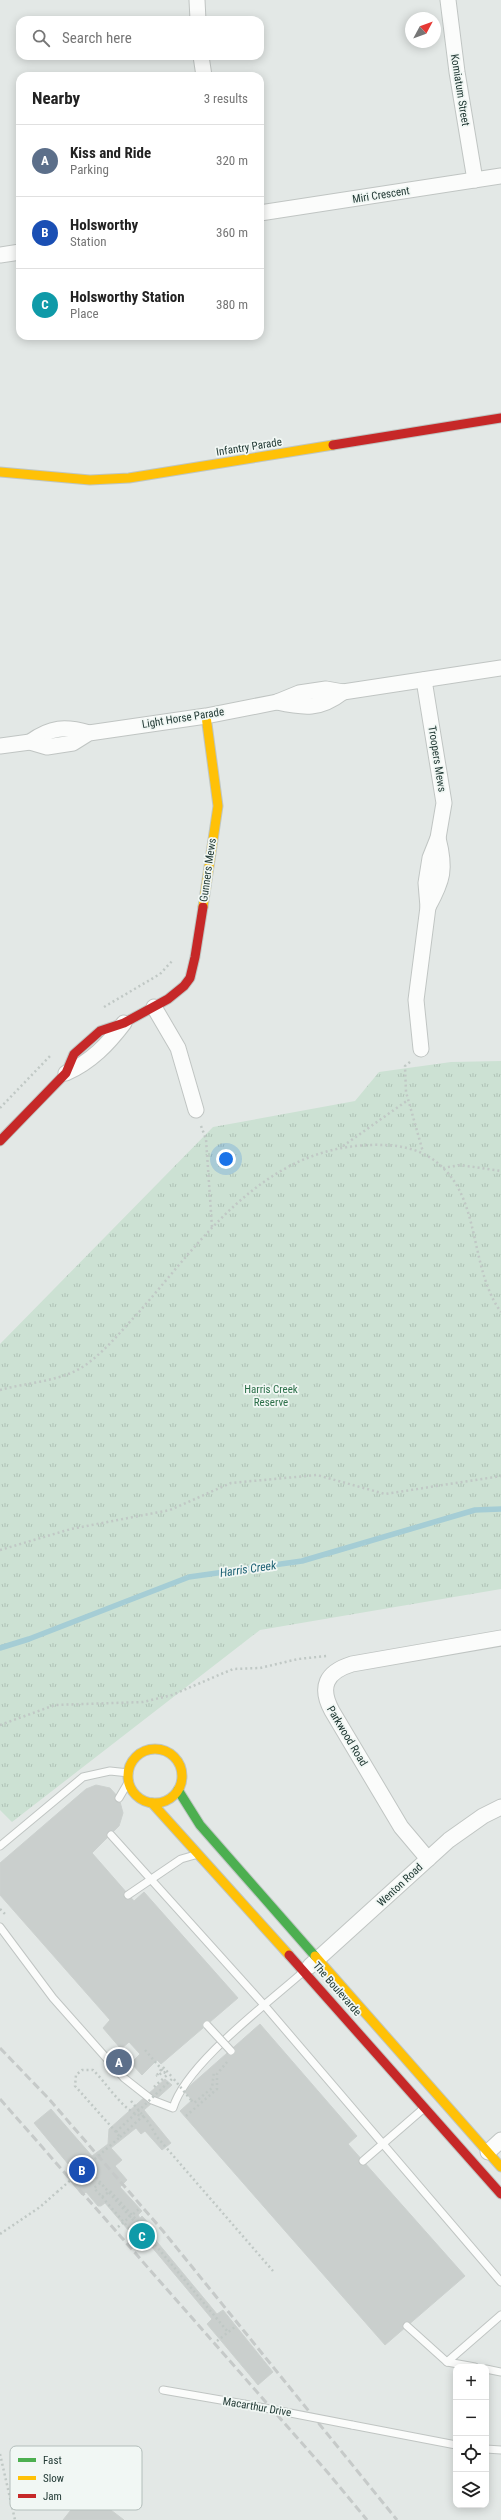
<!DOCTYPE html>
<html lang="en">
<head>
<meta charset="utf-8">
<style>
  body { margin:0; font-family:"Roboto Condensed",sans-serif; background:#f6f6f6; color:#222 }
  .controls { position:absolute; right:12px; bottom:12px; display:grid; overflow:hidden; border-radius:8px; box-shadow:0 2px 10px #0003 }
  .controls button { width:36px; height:36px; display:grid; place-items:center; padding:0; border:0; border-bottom:1px solid #e0e0e0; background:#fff; color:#222; font:20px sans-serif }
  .compass { position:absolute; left:405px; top:12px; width:36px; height:36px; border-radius:50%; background:#fff; box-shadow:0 2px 10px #0003; rotate:49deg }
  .you { position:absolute; left:226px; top:1159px; width:14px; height:14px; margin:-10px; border:3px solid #fff; border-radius:50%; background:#1a73e8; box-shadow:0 0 0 6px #1a73e833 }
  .badge { display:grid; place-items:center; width:26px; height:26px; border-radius:50%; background:#1a73e8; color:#fff; font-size:13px; font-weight:700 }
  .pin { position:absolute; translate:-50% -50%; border:2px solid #fff; box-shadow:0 1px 4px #0006 }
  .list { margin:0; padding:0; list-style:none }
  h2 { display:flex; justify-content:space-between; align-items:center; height:52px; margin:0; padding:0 16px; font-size:17px }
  h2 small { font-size:13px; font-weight:400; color:#767676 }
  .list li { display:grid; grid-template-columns:26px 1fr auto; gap:12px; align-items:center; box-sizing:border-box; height:72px; padding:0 16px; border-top:1px solid #e0e0e0 }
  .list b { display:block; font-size:15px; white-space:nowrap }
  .list p { margin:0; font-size:13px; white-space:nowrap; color:#767676 }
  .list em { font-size:13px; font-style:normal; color:#767676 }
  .icon { flex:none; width:22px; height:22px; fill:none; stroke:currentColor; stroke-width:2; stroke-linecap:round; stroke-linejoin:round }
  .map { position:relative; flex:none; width:501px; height:2520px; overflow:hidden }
  .search { position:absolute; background:#fff; box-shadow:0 2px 10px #0003; left:16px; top:16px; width:248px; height:44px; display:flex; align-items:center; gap:10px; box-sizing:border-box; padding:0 14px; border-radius:12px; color:#767676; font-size:15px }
  .panel { position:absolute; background:#fff; box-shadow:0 2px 10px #0003; left:16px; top:72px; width:248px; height:268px; border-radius:12px }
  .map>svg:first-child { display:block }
</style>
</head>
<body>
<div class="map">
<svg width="501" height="2520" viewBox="0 0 501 2520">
  <defs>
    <pattern id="park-tufts" width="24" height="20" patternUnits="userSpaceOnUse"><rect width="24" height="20" fill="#cce1d3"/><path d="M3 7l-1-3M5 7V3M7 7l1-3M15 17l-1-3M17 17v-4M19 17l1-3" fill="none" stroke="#afc2b6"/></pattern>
  </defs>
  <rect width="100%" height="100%" fill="#e3e8e6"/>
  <path fill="url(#park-tufts)" d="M501,1061V1589L260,1630L12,1822L0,1810V1344L213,1127L355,1101L379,1072L451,1062Z"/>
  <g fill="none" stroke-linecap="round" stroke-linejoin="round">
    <path stroke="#a5cdd5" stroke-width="5.5" d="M0,1648L29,1639L189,1577L302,1561L475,1510L501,1509"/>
  </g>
  <g fill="#cacfcd" stroke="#ccd1cf">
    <path d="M96,1785L110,1788L119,1798L123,1813L119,1826L92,1853L134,1901L144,1892L238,1998L161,2064L157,2060L142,2075L131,2063L140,2054L129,2042L121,2049L103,2028L110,2020L0,1895V1863L86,1789Z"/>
    <path d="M260,2024L357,2136L348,2144L465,2276L385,2345L180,2111L192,2100L184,2091Z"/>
    <path d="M165,2079L172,2085L144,2110L171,2143L162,2150L145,2131L141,2134L136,2128L111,2148L122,2160L115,2166L127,2180L120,2187L142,2211L138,2215L140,2218L142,2216L152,2227L148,2231L217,2314L223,2310L273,2372L258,2385L207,2324L212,2319L146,2240L141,2245L105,2203L101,2206H98L86,2192L82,2195L67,2177L74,2171L34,2123L51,2109L92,2156L108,2144L109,2129Z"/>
    <path d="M86,2491L124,2520H63Z"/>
  </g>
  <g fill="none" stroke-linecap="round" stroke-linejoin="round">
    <defs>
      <g id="lane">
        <path d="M119,1798L129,1781"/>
        <path d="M111,1835L265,2006L501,2282"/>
        <path d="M0,1846L83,1777L110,1771L129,1773"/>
        <path d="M128,1895L181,1859L195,1855"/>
        <path d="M0,1927L53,1998L124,2078L152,2100L173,2108C186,2064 267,2004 303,1972"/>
        <path d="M363,2161L423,2109"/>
        <path d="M407,2326L447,2362L475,2367"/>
        <path d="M447,2362L501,2315"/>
        <path d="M486,2369L501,2372"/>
        <path d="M163,2390L244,2404"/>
        <path d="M352,2425L456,2445"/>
        <path d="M486,2449L501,2450"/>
      </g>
      <g id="street">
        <path d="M197,0L198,20"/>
        <path d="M448,0L457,72L475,180"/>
        <path d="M201,56L204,76"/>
        <path d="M260,213L501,176"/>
        <path d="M0,255L20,252"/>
        <path d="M277,702C304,708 320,710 343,692"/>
        <path d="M30,742C51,727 65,726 89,733"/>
        <path d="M0,746L30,742L47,747L73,743L89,733L206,716L277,702L299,693L326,689L343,692L501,668"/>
        <path d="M428,907C443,880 446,869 438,838"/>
        <path d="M154,1007L178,1048L196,1110"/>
        <path d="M421,1049L416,1000L428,907L426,883L430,858L438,838L444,803L424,680"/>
        <path d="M66,1073C91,1062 108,1044 124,1023"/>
        <path d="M428,1859L401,1827L332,1711C319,1687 326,1672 352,1664L501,1638"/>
        <path d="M310,1966L449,1840L483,1816L501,1807"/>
        <path d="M488,2152L501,2140"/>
      </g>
      <path id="fast" d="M178,1790L200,1825L315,1956"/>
      <g id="slow">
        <path d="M0,472L90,480L129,478L333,445"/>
        <path d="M203,907L218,806L206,716"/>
        <circle cx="155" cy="1776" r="27"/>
        <path d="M152,1803L289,1955"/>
        <path d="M315,1956L501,2167"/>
      </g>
      <g id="jam">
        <path d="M333,445L501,418"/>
        <path d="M0,1141L66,1073L74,1054L100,1031L124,1023L168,999L184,986L190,978L195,957L203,907"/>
        <path d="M289,1955L501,2194"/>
      </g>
    </defs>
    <use href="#lane" stroke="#c0c5c3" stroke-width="9"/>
    <use href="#street" stroke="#c0c5c3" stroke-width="17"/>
    <use href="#fast" stroke="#bfc6c3" stroke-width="11"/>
    <use href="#slow" stroke="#bfc6c3" stroke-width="11"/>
    <use href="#jam" stroke="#bfc6c3" stroke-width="11"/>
    <g stroke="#c0c8c5" stroke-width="2.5" stroke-dasharray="2 3" stroke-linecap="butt">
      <path d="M104,1007L160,974L173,960"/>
      <path d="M410,1062L405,1066L406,1092L423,1152"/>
      <path d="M0,1108L51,1055"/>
      <path d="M201,1126L206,1139L212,1227"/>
      <path d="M343,1146L408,1100"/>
      <path d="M443,1168L460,1165L501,1171"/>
      <path d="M0,1390C28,1382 62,1382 87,1364C107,1349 122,1330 139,1312C203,1239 262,1149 369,1145C399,1144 425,1148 446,1171C480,1207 471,1271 501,1312"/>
      <path d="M0,1550L71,1529L170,1510L231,1483L317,1475L385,1494L501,1476"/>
      <path d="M0,1725L55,1705L143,1702L172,1695L233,1669L260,1668L298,1659L327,1656"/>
      <path d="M0,1909L5,1914"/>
      <path d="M145,2050L164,2072"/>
      <path d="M157,2075L163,2067L173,2078"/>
      <path d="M154,2087L167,2075L164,2072L156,2076"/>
      <path d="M191,2100L194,2103L212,2088L214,2071"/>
      <path d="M131,2101L149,2123L157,2137L273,2271"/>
      <path d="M186,2116L217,2089V2074L227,2062"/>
      <path d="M116,2132L75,2086L76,2075L82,2070H93C106,2082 126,2116 144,2116"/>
      <path d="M120,2137L143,2116"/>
      <path d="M86,2166L140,2228L142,2226"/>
      <path d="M102,2197L140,2241L147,2235L228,2332"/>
      <path d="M118,2227L139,2209"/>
      <path d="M0,2234L40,2207L57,2192"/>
      <path d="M217,2341L236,2326"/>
      <path d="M0,2454L15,2520"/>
    </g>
    <use href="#lane" stroke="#fbfcfb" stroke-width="7"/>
    <use href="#street" stroke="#fbfcfb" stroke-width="15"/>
    <use href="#fast" stroke="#4caf50" stroke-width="9"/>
    <use href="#slow" stroke="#ffc107" stroke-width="9"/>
    <use href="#jam" stroke="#c62828" stroke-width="9"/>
    <g stroke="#c6cac9" stroke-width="3" stroke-dasharray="8 4" stroke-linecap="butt">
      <path d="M0,2048L49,2099L163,2231L397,2520"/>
      <path d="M0,2099L329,2474L367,2520"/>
    </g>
    <defs>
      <g id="lane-bridge">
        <path d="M207,2025L231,2051"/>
        <path d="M244,2404L352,2425"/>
      </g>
    </defs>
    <use href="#lane-bridge" stroke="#c0c5c3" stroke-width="9" stroke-linecap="butt"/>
    <g stroke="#c0c8c5" stroke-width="2.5" stroke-dasharray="2 3" stroke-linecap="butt">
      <path d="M100,2183L94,2188L102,2197L110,2191L142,2226"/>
      <path d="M57,2192L120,2137L116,2132L173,2078L191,2100"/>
    </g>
    <use href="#lane-bridge" stroke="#fbfcfb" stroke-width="7"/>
  </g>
  <g text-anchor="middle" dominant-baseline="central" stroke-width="3.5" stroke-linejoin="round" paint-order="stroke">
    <g font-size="11" fill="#223a35" stroke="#f1f7f4">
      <text transform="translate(460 90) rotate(81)">Komiatum Street</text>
      <text transform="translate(381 195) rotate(-9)">Miri Crescent</text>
      <text transform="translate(249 447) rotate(-9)">Infantry Parade</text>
      <text transform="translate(183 718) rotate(-9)">Light Horse Parade</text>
      <text transform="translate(437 759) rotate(81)">Troopers Mews</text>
      <text transform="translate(208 870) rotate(-82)">Gunners Mews</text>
      <text transform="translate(347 1736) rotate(59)">Parkwood Road</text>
      <text transform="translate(400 1885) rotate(-43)">Wenton Road</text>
      <text transform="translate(337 1989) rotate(49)">The Boulevarde</text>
      <text transform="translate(257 2407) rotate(10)">Macarthur Drive</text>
    </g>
    <g font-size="11" fill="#2d704a" stroke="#f1f7f4">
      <text x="271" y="1389">Harris Creek<tspan x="271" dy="13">Reserve</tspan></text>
    </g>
    <g font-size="12" font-style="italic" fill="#1e6274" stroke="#f1f7f4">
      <text transform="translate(248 1569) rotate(-8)">Harris Creek</text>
    </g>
  </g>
  <rect x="10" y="2446" width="132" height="64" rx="6" fill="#f1f7f4" stroke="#b3bebb" stroke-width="1"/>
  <rect x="18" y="2458" width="18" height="4" fill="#4caf50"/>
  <rect x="18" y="2476" width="18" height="4" fill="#ffc107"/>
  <rect x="18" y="2494" width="18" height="4" fill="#c62828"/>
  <g font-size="11" fill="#223a35">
    <text x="43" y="2464">Fast</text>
    <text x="43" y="2482">Slow</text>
    <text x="43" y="2500">Jam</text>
  </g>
</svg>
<div class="controls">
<button>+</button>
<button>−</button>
<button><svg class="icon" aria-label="locate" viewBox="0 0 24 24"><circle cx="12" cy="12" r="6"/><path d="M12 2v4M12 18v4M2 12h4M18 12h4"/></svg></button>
<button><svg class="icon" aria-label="layers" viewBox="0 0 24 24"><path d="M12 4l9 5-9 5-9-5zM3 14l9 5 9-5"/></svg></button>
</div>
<svg class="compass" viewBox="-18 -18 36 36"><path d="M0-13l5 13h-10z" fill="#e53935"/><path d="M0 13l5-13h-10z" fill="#767676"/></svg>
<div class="you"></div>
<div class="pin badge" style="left:119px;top:2062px;background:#5c6f8a">A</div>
<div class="pin badge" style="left:82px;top:2170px;background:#1a4fb4">B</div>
<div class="pin badge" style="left:142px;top:2236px;background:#0f9aa8">C</div>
<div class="search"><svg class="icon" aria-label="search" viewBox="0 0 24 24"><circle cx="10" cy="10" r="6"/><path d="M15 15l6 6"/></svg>Search here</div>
<section class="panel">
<h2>Nearby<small>3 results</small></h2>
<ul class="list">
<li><span class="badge" style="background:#5c6f8a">A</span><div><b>Kiss and Ride</b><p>Parking</p></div><em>320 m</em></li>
<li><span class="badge" style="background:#1a4fb4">B</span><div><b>Holsworthy</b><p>Station</p></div><em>360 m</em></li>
<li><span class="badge" style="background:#0f9aa8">C</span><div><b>Holsworthy Station</b><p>Place</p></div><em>380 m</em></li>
</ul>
</section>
</div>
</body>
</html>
